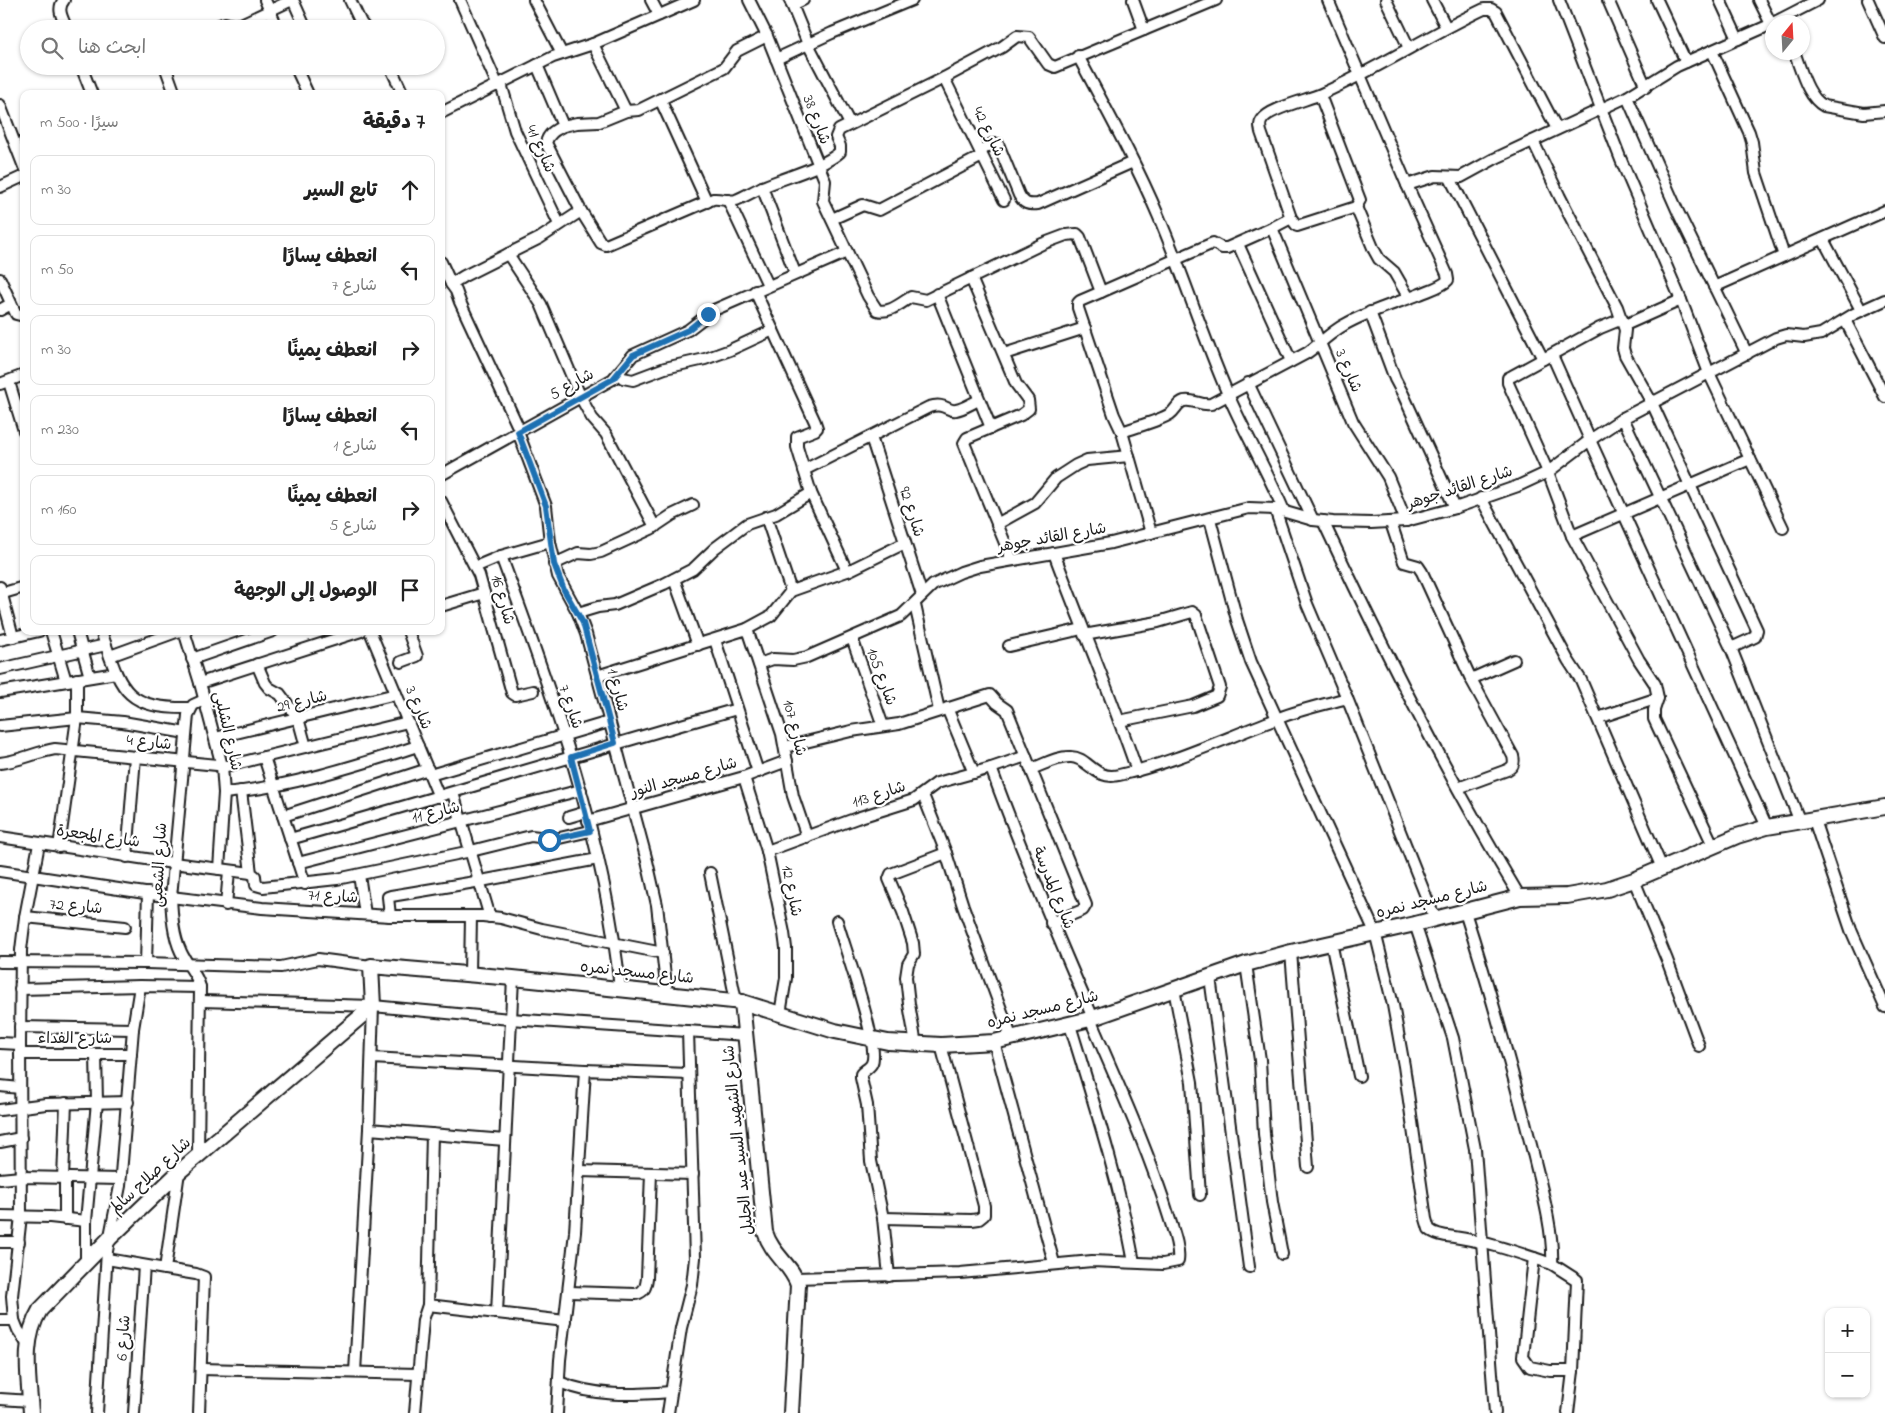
<!DOCTYPE html>
<html lang="ar">
<head>
<meta charset="utf-8">
<style>
  body { margin:0; font-family:"Indie Flower","Playpen Sans Arabic",sans-serif; background:#f6f6f6; color:#222; direction:rtl }
  .controls { position:absolute; right:15px; bottom:15px; display:grid; overflow:hidden; border-radius:10px; box-shadow:0 1px 4px #0004 }
  .controls button { width:45px; height:45px; display:grid; place-items:center; padding:0; border:0; border-bottom:1px solid #e0e0e0; background:#fff; color:#222; font:25px sans-serif }
  .compass { position:absolute; left:1765px; top:15px; width:45px; height:45px; border-radius:50%; background:#fff; box-shadow:0 1px 4px #0004; rotate:18deg }
  .stop { position:absolute; width:15px; height:15px; margin:-11px; border:4px solid #1f6fb2; border-radius:50%; background:#fff }
  .stop.end { background:#1f6fb2; border-color:#fff; box-shadow:0 1px 5px #0008 }
  .list { margin:0; padding:0; list-style:none }
  h2 { display:flex; justify-content:space-between; align-items:center; height:65px; margin:0; padding:0 20px; font-size:21px }
  h2 small { font-size:16px; font-weight:400; color:#767676 }
  .list li { display:grid; grid-template-columns:32px 1fr auto; gap:15px; align-items:center; box-sizing:border-box; height:70px; margin:0 10px 10px; padding:0 10px; border:1px solid #e0e0e0; border-radius:10px }
  .list b { display:block; font-size:19px; white-space:nowrap }
  .list p { margin:0; font-size:16px; white-space:nowrap; color:#767676 }
  .list em { font-size:16px; font-style:normal; color:#767676 }
  .icon { flex:none; width:28px; height:28px; fill:none; stroke:currentColor; stroke-width:2; stroke-linecap:round; stroke-linejoin:round }
  .map { position:relative; flex:none; width:1885px; height:1413px; overflow:hidden; direction:ltr }
  .search { position:absolute; background:#fff; box-shadow:0 1px 4px #0004; left:20px; top:20px; width:425px; height:55px; display:flex; align-items:center; gap:12px; box-sizing:border-box; padding:0 18px; border-radius:28px; color:#767676; font-size:19px }
  .panel { position:absolute; background:#fff; box-shadow:0 1px 4px #0004; left:20px; top:90px; width:425px; height:545px; border-radius:10px; direction:rtl }
  .map>svg:first-child { display:block }
</style>
</head>
<body>
<div class="map">
<svg width="1885" height="1413" viewBox="0 0 1885 1413">
  <rect width="100%" height="100%" fill="#fff"/>
  <filter id="ink" filterUnits="userSpaceOnUse"><feTurbulence type="fractalNoise" baseFrequency=".02" numOctaves="2"/><feDisplacementMap in="SourceGraphic" scale="10" xChannelSelector="R" yChannelSelector="G"/><feConvolveMatrix kernelMatrix="1 2 1 2 8 2 1 2 1" color-interpolation-filters="sRGB"/></filter>
  <g filter="url(#ink)">
    <g fill="none" stroke-linecap="round" stroke-linejoin="round">
      <defs>
        <g id="street">
          <path d="M64,0C56,9 63,19 67,29"/>
          <path d="M265,0L278,29"/>
          <path d="M293,0L306,29"/>
          <path d="M350,0L361,23L366,29"/>
          <path d="M460,0L498,86"/>
          <path d="M534,0L562,54"/>
          <path d="M651,0L659,15"/>
          <path d="M749,0L767,36L825,181L823,201L868,296L877,310C889,314 901,303 911,297L926,300L1042,244L1066,235L1077,234L1080,237L1101,292L1080,301L1078,303V308L1114,415L1122,432L1151,533"/>
          <path d="M790,0L808,44L850,124"/>
          <path d="M1133,0L1144,30"/>
          <path d="M1386,0L1409,48"/>
          <path d="M1432,0L1446,27"/>
          <path d="M1559,0L1621,160L1681,300L1709,373L1783,528"/>
          <path d="M1608,0L1646,87"/>
          <path d="M1657,0L1686,62"/>
          <path d="M1720,0L1738,39"/>
          <path d="M1759,0L1771,24"/>
          <path d="M1868,0L1885,38"/>
          <path d="M792,5L803,0"/>
          <path d="M1775,22L1818,0"/>
          <path d="M208,29L225,23L234,25L241,24L292,0"/>
          <path d="M593,44L626,111"/>
          <path d="M1712,51L1749,132L1752,142L1756,173L1784,256"/>
          <path d="M1794,52C1801,69 1807,97 1824,106L1864,113L1885,111"/>
          <path d="M1078,56C1106,109 1135,161 1158,215C1183,273 1202,334 1227,392C1244,432 1267,470 1284,511"/>
          <path d="M776,59L832,33L912,0"/>
          <path d="M537,65L563,126C555,130 548,134 546,143L581,211"/>
          <path d="M81,66L92,94"/>
          <path d="M165,66L175,94"/>
          <path d="M295,66L308,94"/>
          <path d="M390,66L403,94"/>
          <path d="M944,78L1004,200"/>
          <path d="M501,84L515,131L559,224"/>
          <path d="M1320,95L1360,200L1356,207L1297,226L1291,218L1261,132C1260,127 1259,124 1262,120C1268,109 1307,100 1321,94C1377,69 1429,35 1484,9H1491L1496,12L1557,129"/>
          <path d="M1627,97L1678,212L1747,354"/>
          <path d="M660,99L707,202"/>
          <path d="M0,105L24,167"/>
          <path d="M441,113L553,57L593,44L694,0"/>
          <path d="M563,126L577,123L599,122L626,111L639,110L724,68L737,51L767,36"/>
          <path d="M1533,141L1560,197L1617,307L1625,330L1623,348L1625,355L1652,403L1757,630L1755,637L1731,648"/>
          <path d="M980,151L992,144H998L1019,195C1024,204 1028,205 1038,204L1133,162"/>
          <path d="M1450,178L1543,359"/>
          <path d="M1407,185L1435,176L1461,177L1494,159L1627,97L1677,66L1772,24"/>
          <path d="M0,187L24,176"/>
          <path d="M762,187L795,273"/>
          <path d="M728,200L768,285"/>
          <path d="M1356,207L1374,250L1379,259L1394,272L1409,298"/>
          <path d="M832,219L863,205L879,210L982,156"/>
          <path d="M1272,228L1353,422L1388,477L1406,521"/>
          <path d="M1823,239L1861,310"/>
          <path d="M1238,244L1291,361"/>
          <path d="M508,254L541,304L581,398L592,418L606,434L655,527"/>
          <path d="M441,262L451,284"/>
          <path d="M971,278L1016,384L1028,400L1029,409L1021,415L967,438L964,443L1012,560"/>
          <path d="M0,279L16,314L24,316"/>
          <path d="M1714,287L1885,211"/>
          <path d="M755,291L815,422L817,428L815,430L797,437V447L811,493L847,571"/>
          <path d="M1101,292L1213,243L1222,248H1227L1272,228L1291,218"/>
          <path d="M937,294L991,428"/>
          <path d="M0,310L11,304"/>
          <path d="M1370,312L1395,379L1403,394L1455,508"/>
          <path d="M1622,319L1600,328L1512,376L1508,378V383L1548,472L1572,536L1639,660L1655,684L1658,698L1654,710V719L1713,845"/>
          <path d="M1845,320L1885,397"/>
          <path d="M1625,325L1681,300"/>
          <path d="M1004,354L1085,328"/>
          <path d="M1552,355L1590,440L1767,827"/>
          <path d="M619,374L623,378L633,380L665,368L705,359L730,350L773,330"/>
          <path d="M9,382L24,431"/>
          <path d="M1248,383L1313,520"/>
          <path d="M0,384L24,375"/>
          <path d="M1623,418L1731,648L1800,822"/>
          <path d="M520,431L460,302L456,291L451,284L464,276L540,238L581,211L601,243L606,245L713,199C721,198 728,202 736,200C746,196 755,190 765,186C788,176 822,168 840,152V146L836,137L839,130L944,78L1002,47L1017,36L1029,37L1048,64L1055,67L1216,0"/>
          <path d="M518,432L546,506L550,542L558,576L578,613L586,634L647,861L657,905L667,994"/>
          <path d="M1122,432C1135,427 1159,421 1170,414C1176,410 1177,403 1184,401C1194,399 1201,406 1211,404L1307,353C1320,344 1331,332 1344,325C1368,311 1395,304 1420,294C1429,290 1442,287 1448,280L1447,274L1407,185L1328,0"/>
          <path d="M871,437L922,595"/>
          <path d="M804,470L929,407C946,402 947,412 956,410C963,409 972,403 979,400"/>
          <path d="M441,475L613,379L633,355L688,330L714,310L847,252"/>
          <path d="M1481,498L1568,660L1581,680L1662,868"/>
          <path d="M441,501L479,575L512,693L515,695L533,691"/>
          <path d="M1275,509L1307,604L1347,698L1435,919"/>
          <path d="M766,517L791,591"/>
          <path d="M1210,519L1237,620L1251,662L1375,932L1393,1005L1404,1066L1426,1219L1429,1229C1435,1235 1446,1236 1454,1237C1489,1242 1519,1253 1552,1264C1554,1230 1540,1183 1532,1149C1512,1069 1490,990 1465,912"/>
          <path d="M1323,521C1383,649 1447,776 1520,897"/>
          <path d="M1391,523L1404,562L1418,566L1422,572L1471,679L1513,756C1515,764 1513,767 1507,770L1458,788"/>
          <path d="M997,524L1035,503L1056,478L1076,465L1087,460L1129,456"/>
          <path d="M1572,536L1750,459"/>
          <path d="M1054,553C1081,626 1112,697 1137,771"/>
          <path d="M501,556C552,693 606,842 620,989"/>
          <path d="M554,564L578,553L591,554L601,552L651,529L672,515L693,505"/>
          <path d="M475,567L501,556L550,542"/>
          <path d="M674,579L698,645"/>
          <path d="M0,587L13,637"/>
          <path d="M0,594L24,587"/>
          <path d="M915,605L939,710"/>
          <path d="M441,606L484,593"/>
          <path d="M578,613L598,607L615,605L664,584L693,569L715,548L747,524L776,514L811,493"/>
          <path d="M747,629L782,734L793,796L807,837"/>
          <path d="M51,631L66,681"/>
          <path d="M77,631L90,677"/>
          <path d="M101,631C121,688 122,709 190,708"/>
          <path d="M184,631L200,683L222,766L224,793L219,869"/>
          <path d="M370,631L439,797"/>
          <path d="M1084,635L1158,622L1192,612L1196,615L1220,687L1217,696L1193,706L1119,721"/>
          <path d="M852,638L883,726"/>
          <path d="M0,640L39,631"/>
          <path d="M715,640L758,772"/>
          <path d="M1009,646L1082,629"/>
          <path d="M110,656L179,631"/>
          <path d="M192,659L273,631"/>
          <path d="M401,662L417,656L408,631"/>
          <path d="M257,664L265,683L269,688L280,694L298,718L306,747"/>
          <path d="M759,664L773,659L793,660L807,657L901,616L933,585L961,572L980,566L1111,543L1249,508L1275,509L1313,520L1333,522L1371,523L1406,521L1455,508L1518,486L1548,472L1590,440L1623,418L1776,338L1786,335L1804,337L1821,334L1854,314L1885,300"/>
          <path d="M0,669L106,645"/>
          <path d="M597,676L747,629L771,616L791,591L850,570L905,543"/>
          <path d="M1471,679L1514,660"/>
          <path d="M200,683L361,631"/>
          <path d="M0,692L116,673"/>
          <path d="M947,708L974,773"/>
          <path d="M1598,718L1658,698"/>
          <path d="M0,726L77,718L123,722L186,733"/>
          <path d="M215,738L396,694"/>
          <path d="M785,747L851,731L899,724L990,695L997,703L1007,710L1086,905L1083,910L1051,923"/>
          <path d="M264,757L305,884"/>
          <path d="M0,763C20,761 36,752 55,749L227,766L408,722"/>
          <path d="M991,768C1022,853 1057,935 1093,1018"/>
          <path d="M1031,769C1043,765 1058,756 1071,757C1088,757 1095,781 1119,775C1173,763 1223,739 1274,720C1297,710 1323,705 1347,698"/>
          <path d="M430,775L609,722"/>
          <path d="M744,777L767,851L784,933L786,948V978L780,1014"/>
          <path d="M241,791L251,873L255,876L256,885L263,887L337,879L471,851L531,836L555,839L590,831"/>
          <path d="M224,793C291,787 354,766 418,746"/>
          <path d="M453,793L490,917"/>
          <path d="M923,795L946,853L963,906L1012,1039"/>
          <path d="M283,816L428,769"/>
          <path d="M569,817L586,812"/>
          <path d="M1814,820L1851,930L1885,1007"/>
          <path d="M588,821L744,777L787,761"/>
          <path d="M0,837L173,863L251,873"/>
          <path d="M290,839C440,797 588,751 737,709"/>
          <path d="M59,847L77,718V679"/>
          <path d="M767,851L857,818L914,800L937,783L991,768L1026,756"/>
          <path d="M127,857L135,757"/>
          <path d="M298,863L581,790"/>
          <path d="M0,871L171,897L262,908L390,916H483L501,918L542,929L663,953"/>
          <path d="M710,873L736,1001"/>
          <path d="M359,875L365,914"/>
          <path d="M1634,880L1667,960L1699,1046"/>
          <path d="M226,905L229,871"/>
          <path d="M390,916L388,897L391,896L481,881L598,859"/>
          <path d="M25,917L125,927"/>
          <path d="M837,921C844,946 880,1045 872,1063C870,1068 864,1070 861,1074V1078L867,1105L871,1161L883,1218L889,1276"/>
          <path d="M1415,924L1453,1038L1475,1149L1495,1413"/>
          <path d="M1331,942L1359,1076"/>
          <path d="M1291,952L1308,1167"/>
          <path d="M0,962L146,963L281,967L318,959L371,966"/>
          <path d="M146,963L148,893"/>
          <path d="M1246,964L1260,1060L1264,1134L1272,1202L1282,1254"/>
          <path d="M470,974L471,916"/>
          <path d="M1210,977L1249,1267"/>
          <path d="M20,989L140,986L200,987"/>
          <path d="M1174,989L1192,1082L1200,1195"/>
          <path d="M201,1001L373,1006L510,1019L745,1035"/>
          <path d="M1070,1025C1094,1103 1119,1181 1134,1262"/>
          <path d="M20,1027L133,1029"/>
          <path d="M994,1042L1054,1263"/>
          <path d="M0,1043L20,1044"/>
          <path d="M916,1045L909,1004L906,977L908,964L914,954L913,943L903,912L889,879L891,874L946,853"/>
          <path d="M20,1054H131"/>
          <path d="M372,1058L585,1070"/>
          <path d="M0,1086L20,1088"/>
          <path d="M0,1110L46,1104L128,1102"/>
          <path d="M369,1129L505,1140"/>
          <path d="M0,1142L21,1138"/>
          <path d="M198,1155L200,987C197,974 187,965 181,952C173,935 172,916 171,897L188,715L193,705L204,700"/>
          <path d="M579,1171L693,1174"/>
          <path d="M179,1172L165,1269L196,1274L204,1277L199,1413"/>
          <path d="M63,1178L66,1103"/>
          <path d="M65,1178V1219"/>
          <path d="M0,1179L21,1177L120,1179"/>
          <path d="M0,1216L50,1217L86,1221"/>
          <path d="M883,1218L972,1220L979,1219L984,1215V1206L941,1045"/>
          <path d="M0,1242H19"/>
          <path d="M1534,1258L1523,1357L1530,1367L1550,1371H1573"/>
          <path d="M107,1259L165,1269"/>
          <path d="M86,1262V1221L97,1102L96,1054"/>
          <path d="M1552,1264L1577,1280L1573,1371L1568,1413"/>
          <path d="M796,1278L960,1273L1092,1261L1163,1264L1178,1261C1180,1248 1173,1230 1169,1217C1148,1149 1118,1084 1090,1019"/>
          <path d="M569,1292L636,1294C645,1292 646,1286 647,1278L651,1173"/>
          <path d="M428,1305L432,1134"/>
          <path d="M497,1313L513,978"/>
          <path d="M0,1320H14"/>
          <path d="M28,1345L18,1330L14,1320L12,1296L21,1216L20,1044L21,950L25,917L39,844"/>
          <path d="M201,1369L418,1374"/>
          <path d="M355,1372L369,1129L373,1006"/>
          <path d="M559,1382C595,1397 632,1395 670,1392"/>
          <path d="M0,1399L31,1401"/>
          <path d="M97,1413L107,1251L120,1186L133,1029L140,986"/>
          <path d="M134,1413L144,1266"/>
          <path d="M415,1413L423,1320L428,1305L565,1321"/>
          <path d="M557,1413L560,1360L575,1232L585,1070L689,1074"/>
          <path d="M668,1413L681,1328L692,1285L695,1258L688,1031"/>
        </g>
        <g id="secondary">
          <path d="M742,1002L765,1232C772,1255 792,1265 798,1285L791,1413"/>
          <path d="M31,1413C29,1379 21,1341 40,1310L110,1238L179,1172L373,1006L371,966L513,978L742,1002L835,1031L888,1042L941,1045L994,1042L1090,1019L1246,964L1291,952L1415,924L1520,897L1567,896L1607,889L1634,880L1737,836L1767,827L1885,807"/>
        </g>
      </defs>
      <use href="#street" stroke="#1c1c1c" stroke-width="14"/>
      <use href="#secondary" stroke="#1c1c1c" stroke-width="18"/>
      <use href="#street" stroke="#fff" stroke-width="10"/>
      <use href="#secondary" stroke="#fff" stroke-width="14"/>
    </g>
  </g>
  <g fill="none" stroke-linecap="round" stroke-linejoin="round" filter="url(#ink)">
    <path stroke="#1f6fb2" stroke-width="6" d="M549,840L590,831L571,757L615,743L583,623L564,590L554,564L546,506L518,432L613,379L633,355L688,330L708,314"/>
  </g>
  <g text-anchor="middle" dominant-baseline="central" stroke-width="4.5" stroke-linejoin="round" paint-order="stroke">
    <g font-size="16" fill="#1c1c1c" stroke="#fff">
      <text transform="translate(816 120) rotate(69)">شارع 38</text>
      <text transform="translate(988 132) rotate(64)">شارع 42</text>
      <text transform="translate(540 149) rotate(66)">شارع 41</text>
      <text transform="translate(1348 371) rotate(67)">شارع 3</text>
      <text transform="translate(572 385) rotate(-29)">شارع 5</text>
      <text transform="translate(1460 488) rotate(-18)">شارع القائد جوهر</text>
      <text transform="translate(911 512) rotate(72)">شارع 92</text>
      <text transform="translate(1052 538) rotate(-10)">شارع القائد جوهر</text>
      <text transform="translate(502 600) rotate(74)">شارع 16</text>
      <text transform="translate(881 677) rotate(70)">شارع 105</text>
      <text transform="translate(617 690) rotate(75)">شارع 1</text>
      <text transform="translate(302 702) rotate(-14)">شارع 29</text>
      <text transform="translate(570 707) rotate(71)">شارع 7</text>
      <text transform="translate(418 708) rotate(67)">شارع 3</text>
      <text transform="translate(794 728) rotate(76)">شارع 107</text>
      <text transform="translate(227 731) rotate(77)">شارع الشلبى</text>
      <text transform="translate(149 743) rotate(6)">شارع 4</text>
      <text transform="translate(684 778) rotate(-16)">شارع مسجد النور</text>
      <text transform="translate(879 795) rotate(-18)">شارع 113</text>
      <text transform="translate(436 813) rotate(-14)">شارع 11</text>
      <text transform="translate(98 837) rotate(8)">شارع المجعرة</text>
      <text transform="translate(160 865) rotate(-87)">شارع الشعبى</text>
      <text transform="translate(1053 888) rotate(68)">شارع المدرسة</text>
      <text transform="translate(791 891) rotate(79)">شارع 12</text>
      <text transform="translate(333 897) rotate(3)">شارع 71</text>
      <text transform="translate(1432 900) rotate(-14)">شارع مسجد نمره</text>
      <text transform="translate(76 907) rotate(5)">شارع 72</text>
      <text transform="translate(637 973) rotate(6)">شارع مسجد نمره</text>
      <text transform="translate(1043 1010) rotate(-14)">شارع مسجد نمره</text>
      <text x="75" y="1039">شارع الفداء</text>
      <text transform="translate(739 1140) rotate(-96)">شارع الشهيد السيد عبد الجليل</text>
      <text transform="translate(151 1176) rotate(-43)">شارع صلاح سالم</text>
      <text transform="translate(124 1338) rotate(-86)">شارع 6</text>
    </g>
  </g>
</svg>
<div class="controls">
<button>+</button>
<button>−</button>
</div>
<svg class="compass" viewBox="-18 -18 36 36"><path d="M0-13l5 13h-10z" fill="#e53935"/><path d="M0 13l5-13h-10z" fill="#767676"/></svg>
<div class="stop" style="left:549px;top:840px"></div>
<div class="stop end" style="left:708px;top:314px"></div>
<div class="search"><svg class="icon" aria-label="search" viewBox="0 0 24 24"><circle cx="10" cy="10" r="6"/><path d="M15 15l6 6"/></svg>ابحث هنا</div>
<section class="panel">
<h2>7 دقيقة<small>سيرًا · 500 m</small></h2>
<ul class="list">
<li><svg class="icon" aria-label="ahead" viewBox="0 0 24 24"><path d="M12 20V5M6 11l6-6 6 6"/></svg><div><b>تابع السير</b></div><em>30 m</em></li>
<li><svg class="icon" aria-label="left" viewBox="0 0 24 24"><path d="M17 20v-9H6M10 6l-5 5 5 5"/></svg><div><b>انعطف يسارًا</b><p>شارع 7</p></div><em>50 m</em></li>
<li><svg class="icon" aria-label="right" viewBox="0 0 24 24"><path d="M7 20v-9h11M14 6l5 5-5 5"/></svg><div><b>انعطف يمينًا</b></div><em>30 m</em></li>
<li><svg class="icon" aria-label="left" viewBox="0 0 24 24"><path d="M17 20v-9H6M10 6l-5 5 5 5"/></svg><div><b>انعطف يسارًا</b><p>شارع 1</p></div><em>230 m</em></li>
<li><svg class="icon" aria-label="right" viewBox="0 0 24 24"><path d="M7 20v-9h11M14 6l5 5-5 5"/></svg><div><b>انعطف يمينًا</b><p>شارع 5</p></div><em>160 m</em></li>
<li><svg class="icon" aria-label="arrive" viewBox="0 0 24 24"><path d="M6 21V4h12l-3 4 3 4H6"/></svg><div><b>الوصول إلى الوجهة</b></div></li>
</ul>
</section>
</div>
</body>
</html>
